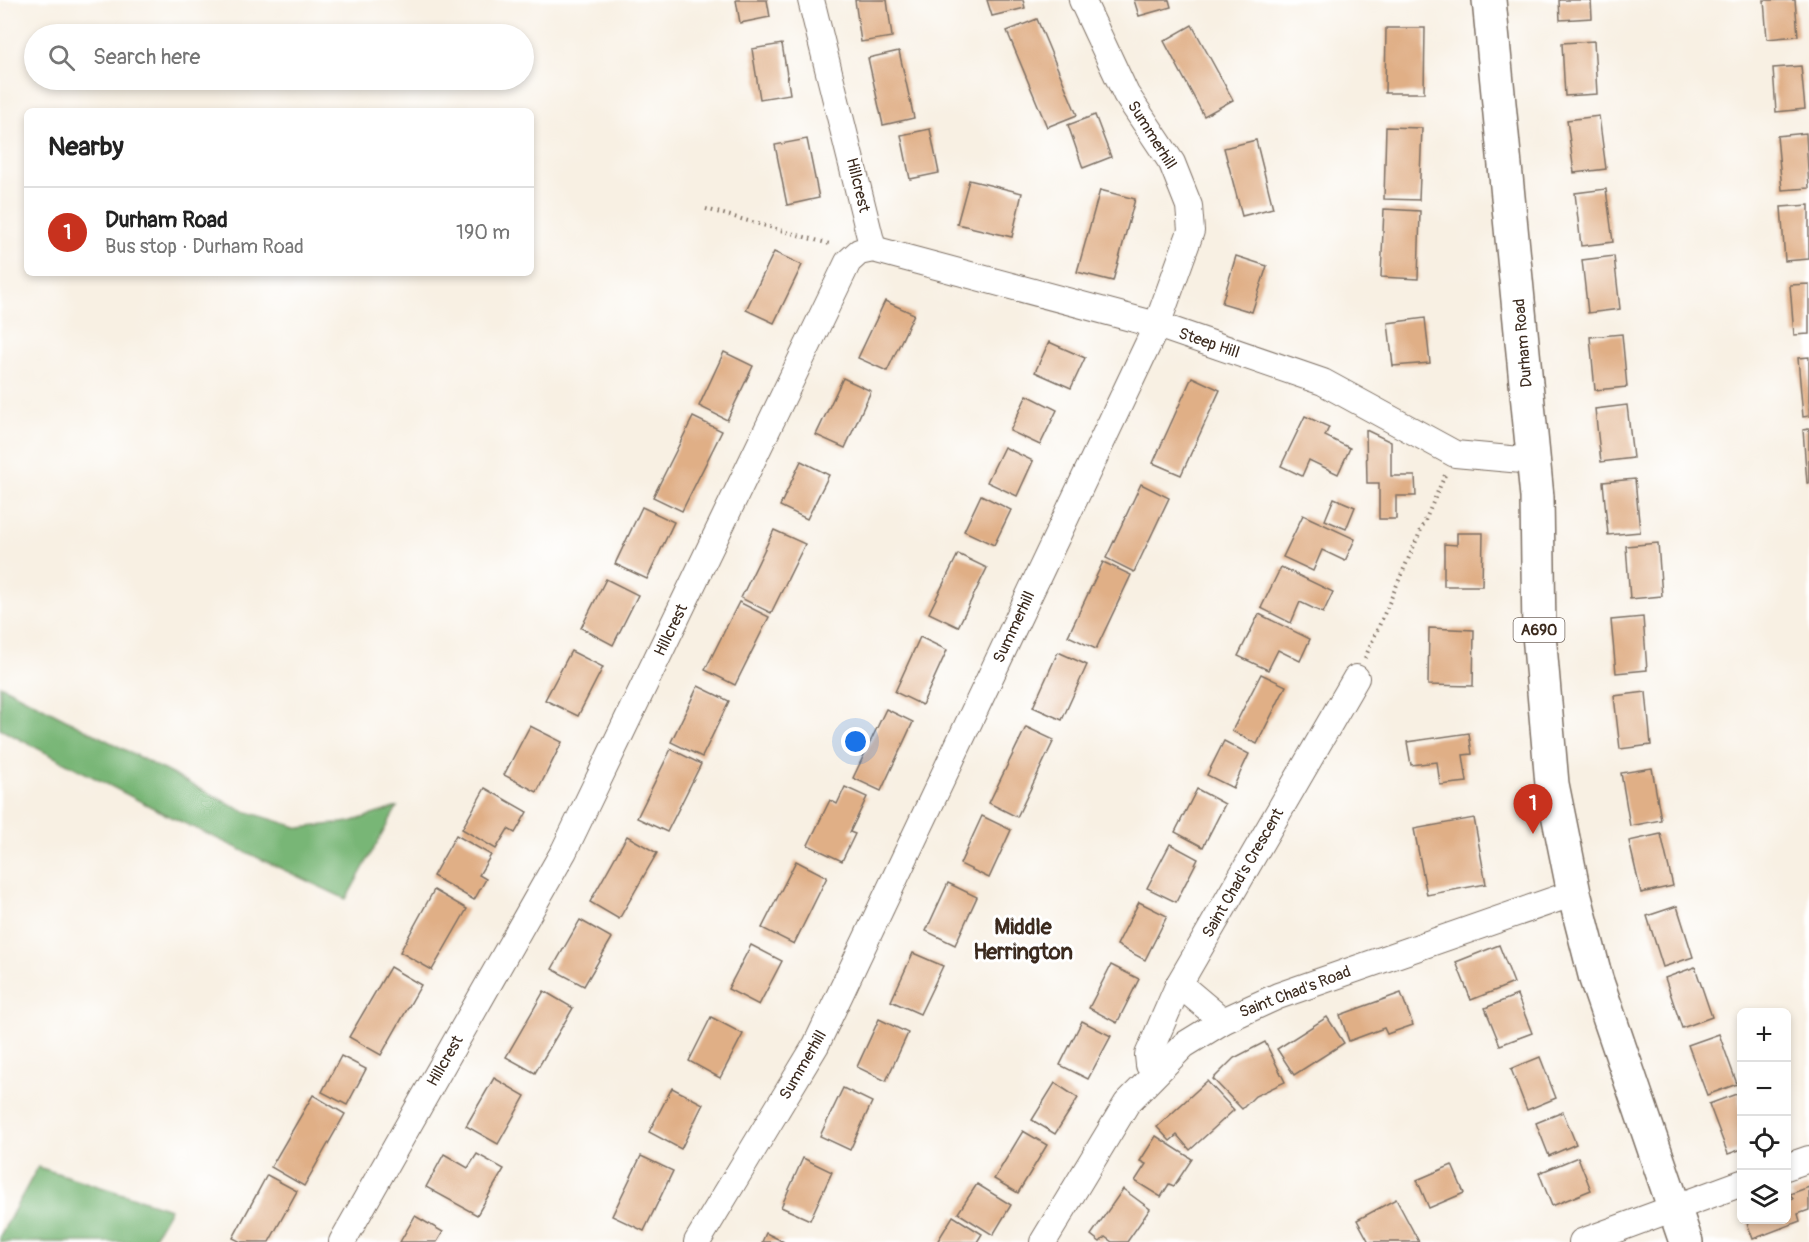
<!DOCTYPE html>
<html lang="en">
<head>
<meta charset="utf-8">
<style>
  body { margin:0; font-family:Pangolin,sans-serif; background:#f6f6f6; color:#222 }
  .controls { position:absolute; right:18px; bottom:18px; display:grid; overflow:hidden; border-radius:9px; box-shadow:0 3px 9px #0003 }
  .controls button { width:54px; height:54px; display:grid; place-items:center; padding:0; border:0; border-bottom:2px solid #e0e0e0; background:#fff; color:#222; font:30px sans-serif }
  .you { position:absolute; left:856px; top:742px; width:21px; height:21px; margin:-15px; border:4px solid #fff; border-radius:50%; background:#1a73e8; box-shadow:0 0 0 9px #1a73e833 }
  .badge { display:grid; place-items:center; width:39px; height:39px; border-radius:50%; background:#c8321e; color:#fff; font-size:20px; font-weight:700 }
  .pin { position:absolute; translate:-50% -50px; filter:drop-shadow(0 2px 3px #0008) }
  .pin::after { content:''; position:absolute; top:32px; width:21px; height:18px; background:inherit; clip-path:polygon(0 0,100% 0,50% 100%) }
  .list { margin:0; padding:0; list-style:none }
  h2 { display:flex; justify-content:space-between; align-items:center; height:78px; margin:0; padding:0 24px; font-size:26px }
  h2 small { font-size:20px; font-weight:400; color:#767676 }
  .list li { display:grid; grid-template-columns:39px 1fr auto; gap:18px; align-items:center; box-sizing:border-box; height:90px; padding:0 24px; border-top:2px solid #e0e0e0 }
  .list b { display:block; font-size:22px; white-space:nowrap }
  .list p { margin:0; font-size:20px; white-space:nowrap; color:#767676 }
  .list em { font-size:20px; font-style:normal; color:#767676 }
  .icon { flex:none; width:33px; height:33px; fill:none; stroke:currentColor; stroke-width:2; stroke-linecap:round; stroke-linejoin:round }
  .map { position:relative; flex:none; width:1809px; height:1242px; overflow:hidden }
  .search { position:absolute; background:#fff; box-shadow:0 3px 9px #0003; left:24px; top:24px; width:510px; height:66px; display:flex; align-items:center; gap:15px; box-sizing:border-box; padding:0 21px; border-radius:33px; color:#767676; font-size:22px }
  .panel { position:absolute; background:#fff; box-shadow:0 3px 9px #0003; left:24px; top:108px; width:510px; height:168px; border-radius:9px }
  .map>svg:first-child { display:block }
</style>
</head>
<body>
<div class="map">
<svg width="1809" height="1242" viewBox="0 0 1809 1242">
  <rect width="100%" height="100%" fill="#fff"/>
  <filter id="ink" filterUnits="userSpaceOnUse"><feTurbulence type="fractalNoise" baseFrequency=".0167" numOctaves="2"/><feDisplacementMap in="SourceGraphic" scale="12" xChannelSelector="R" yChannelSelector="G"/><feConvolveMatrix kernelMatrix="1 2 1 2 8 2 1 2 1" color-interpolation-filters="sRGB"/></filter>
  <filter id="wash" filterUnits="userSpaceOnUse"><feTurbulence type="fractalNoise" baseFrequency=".008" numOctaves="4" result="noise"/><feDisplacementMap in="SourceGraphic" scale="24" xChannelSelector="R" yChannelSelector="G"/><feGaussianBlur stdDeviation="1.35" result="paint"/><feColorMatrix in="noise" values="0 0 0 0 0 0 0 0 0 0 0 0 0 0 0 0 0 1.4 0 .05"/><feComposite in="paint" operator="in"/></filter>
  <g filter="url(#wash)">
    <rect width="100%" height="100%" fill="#f8f0e3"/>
    <g fill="#78b676" stroke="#5a704a" stroke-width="1.5">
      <path d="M0,685L241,810L300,828L350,822L397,807L346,899L167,815L0,729Z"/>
      <path d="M38,1167L170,1209L151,1242H0V1236Z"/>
    </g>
    <g id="blocks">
      <g fill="#e0af86">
        <path d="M736,0H767L770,17L740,23Z"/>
        <path d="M855,0H887L892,37L861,42Z"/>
        <path d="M987,0H1023L1025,8L992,16Z"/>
        <path d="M1134,0H1169L1171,7L1139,16Z"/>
        <path d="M1559,0H1591L1592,18L1560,20Z"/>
        <path d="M1764,0H1795L1798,36L1767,39Z"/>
        <path d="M1037,19L1077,115L1047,127L1007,31Z"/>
        <path d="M1192,25L1233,100L1204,116L1164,41Z"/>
        <path d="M1386,28H1425L1424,93H1385Z"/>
        <path d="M1594,41L1597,94L1565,96L1562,43Z"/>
        <path d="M782,44L790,94L760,99L752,49Z"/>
        <path d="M899,51L914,118L883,125L868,58Z"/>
        <path d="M1801,66L1805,109L1776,112L1773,68Z"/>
        <path d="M1095,115L1111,157L1083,168L1068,125Z"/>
        <path d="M1599,116L1606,169L1574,173L1567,120Z"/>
        <path d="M1386,127L1422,128L1419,200L1384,199Z"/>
        <path d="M930,129L939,173L910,179L901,135Z"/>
        <path d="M1806,133L1809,188L1782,190L1777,136Z"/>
        <path d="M807,139L819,198L787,205L775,145Z"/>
        <path d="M1256,140L1273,208L1242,216L1224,148Z"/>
        <path d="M969,180L1022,193L1012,237L957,224Z"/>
        <path d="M1606,189L1613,242L1581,246L1575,193Z"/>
        <path d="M1100,190L1135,199L1113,281L1077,272Z"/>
        <path d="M1809,205V259L1785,261L1781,207Z"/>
        <path d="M1384,209L1420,211L1418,279L1381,277Z"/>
        <path d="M774,252L802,265L774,323L746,310Z"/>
        <path d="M1236,256L1267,266L1252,312L1222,303Z"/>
        <path d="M1614,256L1620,309L1588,313L1582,260Z"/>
        <path d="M1809,284V334L1794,335L1790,285Z"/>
        <path d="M885,301L914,314L887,371L858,358Z"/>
        <path d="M1425,318L1430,363L1393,366L1388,323Z"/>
        <path d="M1622,334L1627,387L1595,390L1590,337Z"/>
        <path d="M1049,342L1085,358L1071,388L1035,372Z"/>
        <path d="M724,352L753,366L727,420L699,406Z"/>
        <path d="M1809,357V416L1803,417L1798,358Z"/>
        <path d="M1192,377L1220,390L1181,475L1153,463Z"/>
        <path d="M843,378L871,391L845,448L816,435Z"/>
        <path d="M1027,395L1057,410L1040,445L1010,431Z"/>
        <path d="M1627,405L1633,458L1601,462L1595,409Z"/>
        <path d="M1305,416L1329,427L1325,436L1350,448L1338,474L1309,460L1302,476L1281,466Z"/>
        <path d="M693,417L722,431L682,511L653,497Z"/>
        <path d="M1809,429V483H1807L1803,430Z"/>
        <path d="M1366,430L1391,442V476H1415L1416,496H1396V519H1379V483H1367Z"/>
        <path d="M1004,447L1033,461L1017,496L987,482Z"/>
        <path d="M801,461L829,475L807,519L780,506Z"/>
        <path d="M1635,479L1640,532L1608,535L1603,482Z"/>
        <path d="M1141,484L1169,498L1134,572L1106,558Z"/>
        <path d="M981,495L1011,510L994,545L964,531Z"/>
        <path d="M1334,498L1355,507L1346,529L1325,520Z"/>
        <path d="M642,507L674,522L647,579L615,564Z"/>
        <path d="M1303,515L1355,539L1345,561L1322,550L1313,571L1283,557Z"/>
        <path d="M774,530L805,544L771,613L741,598Z"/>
        <path d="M1457,533H1483L1482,586H1444V544L1457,545Z"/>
        <path d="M1658,543L1662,596L1630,599L1626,546Z"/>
        <path d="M958,554L987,568L958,627L929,613Z"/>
        <path d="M1103,562L1131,575L1096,649L1068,636Z"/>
        <path d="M1281,567L1333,592L1323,613L1300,602L1291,623L1261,608Z"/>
        <path d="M606,579L638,595L613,645L581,628Z"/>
        <path d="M739,602L769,617L735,685L705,670Z"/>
        <path d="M1259,614L1310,639L1300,661L1278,650L1268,670L1238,656Z"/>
        <path d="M1643,617L1647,670L1616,673L1611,620Z"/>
        <path d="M1429,628L1474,630L1473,686L1428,685Z"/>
        <path d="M920,637L947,650L922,705L895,692Z"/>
        <path d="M571,651L603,667L578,716L545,700Z"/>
        <path d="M1058,652L1087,665L1062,720L1033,707Z"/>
        <path d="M1261,674L1286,686L1257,744L1232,731Z"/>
        <path d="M698,686L729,701L702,757L671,742Z"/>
        <path d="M1646,692L1651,745L1620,749L1614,696Z"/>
        <path d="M886,709L913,722L881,791L853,778Z"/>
        <path d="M530,726L562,742L537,792L504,775Z"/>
        <path d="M1026,727L1054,740L1017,817L989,803Z"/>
        <path d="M1469,733L1472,754L1463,755L1467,782L1440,785L1437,762L1411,765L1407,742Z"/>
        <path d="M1224,741L1249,754L1233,788L1207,775Z"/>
        <path d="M671,749L701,764L667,832L637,818Z"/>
        <path d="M1652,768L1661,820L1630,826L1621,773Z"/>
        <path d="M845,787L867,797L850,832L855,834L842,861L808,845L830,800L837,804Z"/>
        <path d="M485,788L527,812L515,833L508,829L496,849L462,829Z"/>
        <path d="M1197,789L1225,804L1203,847L1175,832Z"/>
        <path d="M982,816L1011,830L989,878L960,864Z"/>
        <path d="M1474,818L1486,884L1427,895L1414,829Z"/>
        <path d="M1661,834L1673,886L1641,893L1629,841Z"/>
        <path d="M456,835L491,855L479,875L486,879L474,900L433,876Z"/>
        <path d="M627,836L657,853L619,919L590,902Z"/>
        <path d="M1170,844L1198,859L1176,902L1147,888Z"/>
        <path d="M796,861L827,877L794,944L762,928Z"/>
        <path d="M948,883L977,897L955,945L926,931Z"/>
        <path d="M434,890L467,909L432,970L400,952Z"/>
        <path d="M1139,902L1167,916L1145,960L1117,945Z"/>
        <path d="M1677,906L1693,957L1663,967L1647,916Z"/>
        <path d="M580,920L612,938L584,986L552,969Z"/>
        <path d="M751,945L782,961L759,1005L728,989Z"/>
        <path d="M1499,945L1514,983L1471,1000L1456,962Z"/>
        <path d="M913,953L943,966L920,1014L891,1001Z"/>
        <path d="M1111,965L1139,979L1117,1023L1089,1008Z"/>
        <path d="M390,967L421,985L381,1055L349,1037Z"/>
        <path d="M1695,967L1712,1017L1682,1028L1665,978Z"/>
        <path d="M544,991L573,1008L535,1073L506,1057Z"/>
        <path d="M1401,993L1413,1025L1387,1034L1384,1028L1349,1041L1340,1015Z"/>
        <path d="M1517,995L1532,1033L1500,1045L1485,1008Z"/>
        <path d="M711,1017L743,1034L720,1078L689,1061Z"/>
        <path d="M1327,1017L1344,1043L1294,1075L1277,1049Z"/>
        <path d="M879,1019L908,1033L886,1081L857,1067Z"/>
        <path d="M1082,1021L1111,1036L1088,1079L1060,1065Z"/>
        <path d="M1719,1034L1737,1084L1707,1095L1688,1045Z"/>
        <path d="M1265,1042L1285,1082L1255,1096L1242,1109L1213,1079L1234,1058Z"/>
        <path d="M341,1056L366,1069L347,1105L322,1092Z"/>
        <path d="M1540,1057L1556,1098L1527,1110L1511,1069Z"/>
        <path d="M494,1078L525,1096L498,1144L466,1126Z"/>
        <path d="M1207,1081L1234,1110L1190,1150L1177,1135L1170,1141L1157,1127Z"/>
        <path d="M1055,1083L1078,1098L1055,1134L1032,1120Z"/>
        <path d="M672,1088L703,1104L681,1149L649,1132Z"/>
        <path d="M843,1088L872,1102L850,1150L820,1136Z"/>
        <path d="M1739,1093L1742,1149L1728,1154L1709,1104Z"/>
        <path d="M313,1095L345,1114L304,1186L271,1167Z"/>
        <path d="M1563,1112L1576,1144L1549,1156L1536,1123Z"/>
        <path d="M1023,1131L1047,1145L1018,1193L994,1179Z"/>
        <path d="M1156,1136L1192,1159L1174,1186L1169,1184L1161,1197L1135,1181L1146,1164L1140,1161Z"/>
        <path d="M444,1154L468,1168L477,1154L504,1169L477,1215L426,1187Z"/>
        <path d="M641,1156L673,1171L644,1231L612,1216Z"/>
        <path d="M1578,1157L1591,1190L1552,1206L1539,1173Z"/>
        <path d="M803,1158L832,1172L810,1220L781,1207Z"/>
        <path d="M1452,1165L1464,1193L1429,1208L1417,1180Z"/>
        <path d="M267,1175L297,1191L269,1242H241L233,1238Z"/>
        <path d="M977,1184L1011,1205L993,1235L958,1213Z"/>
        <path d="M1809,1187V1210L1798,1214L1800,1221L1753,1239L1746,1220H1786V1201L1793,1199L1790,1194Z"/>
        <path d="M1123,1189L1150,1209L1127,1242H1112L1105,1237L1100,1242L1091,1235Z"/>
        <path d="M1396,1199L1419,1242H1369L1357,1220Z"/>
        <path d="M415,1216L443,1232L437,1242H400Z"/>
        <path d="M953,1216L982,1234L977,1242H937Z"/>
        <path d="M766,1233L784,1242H762Z"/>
      </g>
    </g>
  </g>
  <g filter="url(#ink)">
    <use href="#blocks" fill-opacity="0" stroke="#7d6f63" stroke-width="1.5"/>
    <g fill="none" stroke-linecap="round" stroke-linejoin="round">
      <defs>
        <g id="minor">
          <path d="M873,249L1157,325L1323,382L1455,454L1533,461"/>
          <path d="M1179,984L1223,1021"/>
          <path d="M1156,1072L1149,1065L1148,1055L1179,984L1356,678"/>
          <path d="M1786,1167L1809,1159"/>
          <path d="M342,1242L564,851L848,262L859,252L873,249L811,0"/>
          <path d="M697,1242L816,1045L1157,325L1191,231L1189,206L1172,163L1126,94L1082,0"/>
          <path d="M1043,1242L1127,1103L1184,1045L1223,1021L1278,996L1574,893"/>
          <path d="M1582,1242L1742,1183"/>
        </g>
        <path id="trunk" d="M1489,0L1537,497L1539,634L1552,784L1574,893L1596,979L1686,1242"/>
      </defs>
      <use href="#minor" stroke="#7d6f63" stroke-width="28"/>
      <use href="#trunk" stroke="#7d6f63" stroke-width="36"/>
      <g stroke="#7d6f63" stroke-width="4" stroke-dasharray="1.5 4.5" stroke-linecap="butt">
        <path d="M706,209L833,245"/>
        <path d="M1365,658L1445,475"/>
      </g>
      <use href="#minor" stroke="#fff" stroke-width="26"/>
      <use href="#trunk" stroke="#fff" stroke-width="33"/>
    </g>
  </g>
  <g text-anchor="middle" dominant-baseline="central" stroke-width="6" stroke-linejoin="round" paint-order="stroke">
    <rect fill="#fff" stroke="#766a62" stroke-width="1.5" x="1513.5" y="618" width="51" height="24" rx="4.5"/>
    <g font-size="15" font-weight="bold" fill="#3b2a1e">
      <text x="1539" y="630">A690</text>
    </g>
    <g font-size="16" fill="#3b2a1e" stroke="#fff">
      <text transform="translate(1152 135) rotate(58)">Summerhill</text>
      <text transform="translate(858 185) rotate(76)">Hillcrest</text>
      <text transform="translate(1209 343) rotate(19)">Steep Hill</text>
      <text transform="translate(1523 343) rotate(-95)">Durham Road</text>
      <text transform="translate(1014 627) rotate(-65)">Summerhill</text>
      <text transform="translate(671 630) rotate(-64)">Hillcrest</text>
      <text transform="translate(1243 873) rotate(-60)">Saint Chad's Crescent</text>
      <text transform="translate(1295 992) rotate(-21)">Saint Chad's Road</text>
      <text transform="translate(445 1061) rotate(-60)">Hillcrest</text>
      <text transform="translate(803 1065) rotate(-60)">Summerhill</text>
    </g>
    <g font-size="22" font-weight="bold" fill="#3b2a1e" stroke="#fff">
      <text x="1023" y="927">Middle<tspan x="1023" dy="25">Herrington</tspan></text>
    </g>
  </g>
</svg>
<div class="controls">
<button>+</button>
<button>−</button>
<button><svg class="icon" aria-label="locate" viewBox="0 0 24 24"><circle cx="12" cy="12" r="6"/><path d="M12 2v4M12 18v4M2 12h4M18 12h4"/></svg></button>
<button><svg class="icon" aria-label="layers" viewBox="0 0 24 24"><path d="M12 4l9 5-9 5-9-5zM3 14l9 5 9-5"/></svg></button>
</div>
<div class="you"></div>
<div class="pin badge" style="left:1533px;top:834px">1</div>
<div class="search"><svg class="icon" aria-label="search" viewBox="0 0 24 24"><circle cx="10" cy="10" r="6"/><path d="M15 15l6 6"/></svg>Search here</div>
<section class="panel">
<h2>Nearby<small></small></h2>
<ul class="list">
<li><span class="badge">1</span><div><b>Durham Road</b><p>Bus stop · Durham Road</p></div><em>190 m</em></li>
</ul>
</section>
</div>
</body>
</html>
